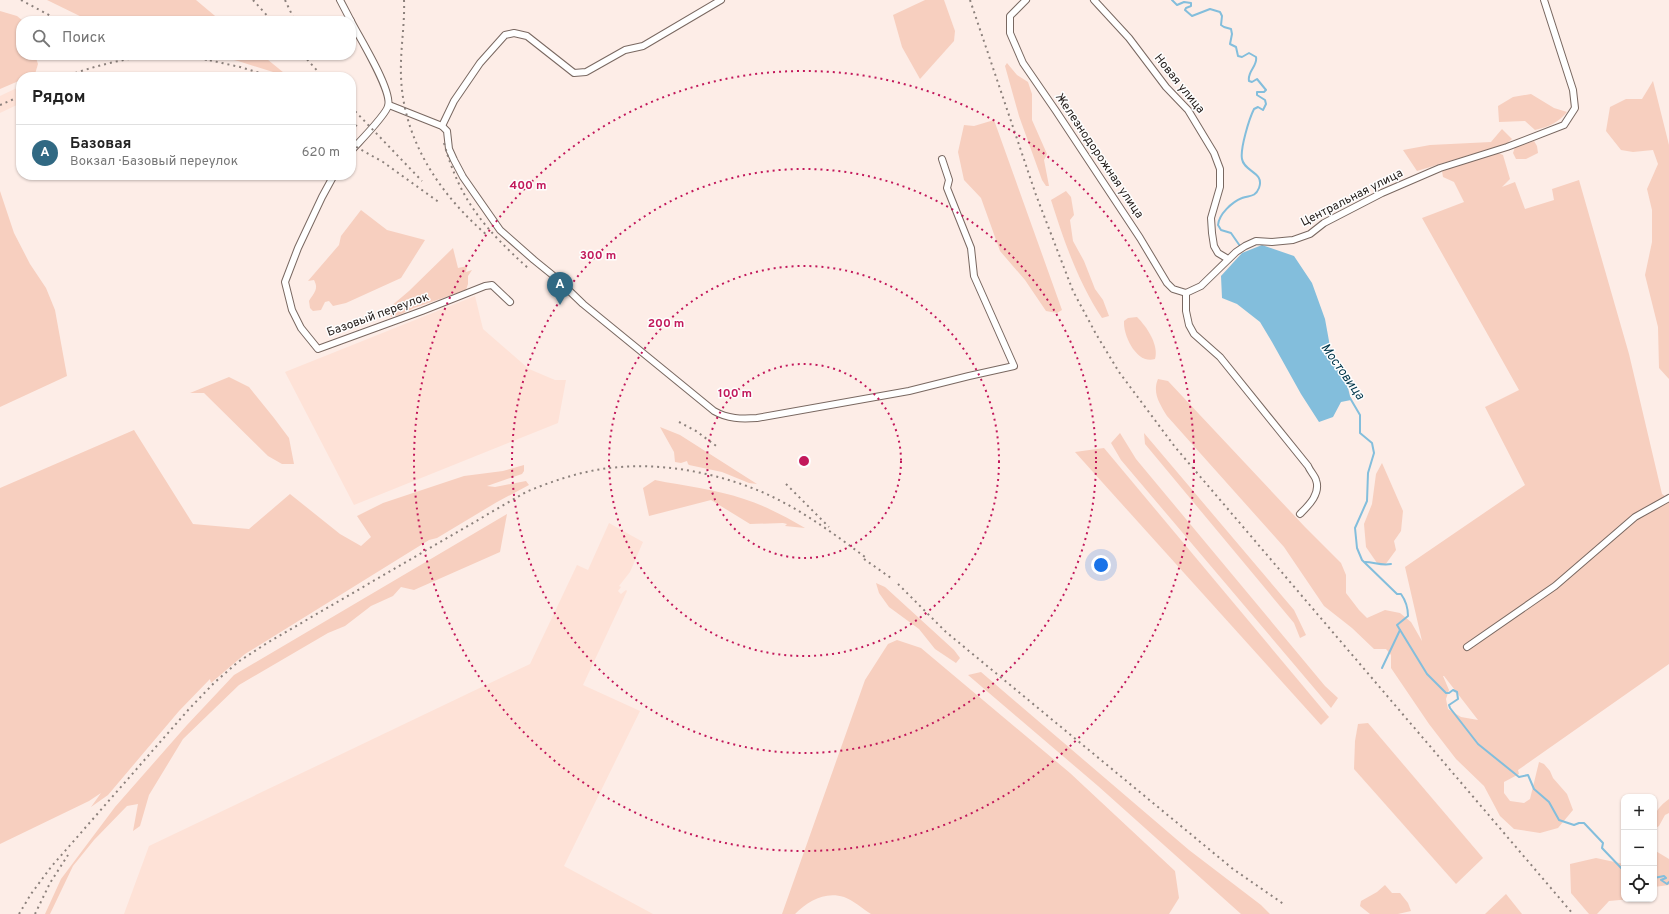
<!DOCTYPE html>
<html lang="ru">
<head>
<meta charset="utf-8">
<style>
  body { margin:0; font-family:Overpass,sans-serif; background:#f6f6f6; color:#222 }
  .controls { position:absolute; right:12px; bottom:12px; display:grid; overflow:hidden; border-radius:8px; box-shadow:0 1px 3px #0004 }
  .controls button { width:36px; height:36px; display:grid; place-items:center; padding:0; border:0; border-bottom:1px solid #e0e0e0; background:#fff; color:#222; font:20px sans-serif }
  .you { position:absolute; left:1101px; top:565px; width:14px; height:14px; margin:-10px; border:3px solid #fff; border-radius:50%; background:#1a73e8; box-shadow:0 0 0 6px #1a73e833 }
  .badge { display:grid; place-items:center; width:26px; height:26px; border-radius:50%; background:#316983; color:#fff; font-size:13px; font-weight:700 }
  .pin { position:absolute; translate:-50% -33px; filter:drop-shadow(0 1px 2px #0008) }
  .pin::after { content:''; position:absolute; top:21px; width:14px; height:12px; background:inherit; clip-path:polygon(0 0,100% 0,50% 100%) }
  .list { margin:0; padding:0; list-style:none }
  h2 { display:flex; justify-content:space-between; align-items:center; height:52px; margin:0; padding:0 16px; font-size:17px }
  h2 small { font-size:13px; font-weight:400; color:#767676 }
  .list li { display:grid; grid-template-columns:26px 1fr auto; gap:12px; align-items:center; box-sizing:border-box; height:56px; padding:0 16px; border-top:1px solid #e0e0e0 }
  .list b { display:block; font-size:15px; white-space:nowrap }
  .list p { margin:0; font-size:13px; white-space:nowrap; color:#767676 }
  .list em { font-size:13px; font-style:normal; color:#767676 }
  .icon { flex:none; width:22px; height:22px; fill:none; stroke:currentColor; stroke-width:2; stroke-linecap:round; stroke-linejoin:round }
  .map { position:relative; flex:none; width:1669px; height:914px; overflow:hidden }
  .search { position:absolute; background:#fff; box-shadow:0 1px 3px #0004; left:16px; top:16px; width:340px; height:44px; display:flex; align-items:center; gap:10px; box-sizing:border-box; padding:0 14px; border-radius:16px; color:#767676; font-size:15px }
  .panel { position:absolute; background:#fff; box-shadow:0 1px 3px #0004; left:16px; top:72px; width:340px; height:108px; border-radius:16px }
  .map>svg:first-child { display:block }
</style>
</head>
<body>
<div class="map">
<svg width="1669" height="914" viewBox="0 0 1669 914">
  <rect width="100%" height="100%" fill="#fdede7"/>
  <g fill="#fee2d7">
    <path d="M21,86V103L0,113V96Z"/>
    <path d="M475,296L483,329L529,369L555,380H566L558,423L354,505L285,372Z"/>
    <path d="M609,523L643,542L630,572L619,586L621,587L618,591L621,594L626,590L627,591L583,685L640,711L564,866L653,914H124L149,846L530,664L577,565L588,570Z"/>
  </g>
  <g fill="#f7cfbf" fill-rule="evenodd">
    <path d="M47,0H196L221,21H90Z"/>
    <path d="M925,0H944L955,31L954,41L920,79L902,47L893,15Z"/>
    <path d="M0,11L17,16L23,21H21V55H39L36,58L38,64L35,74L28,77H21V80L0,89Z"/>
    <path d="M213,55H262L289,77L238,61Z"/>
    <path d="M1007,63L1017,75L1028,82L1032,94V120L1047,154L1044,160L1049,186H1046L1042,180L1019,116L1005,66Z"/>
    <path d="M1653,81L1669,145V379L1659,368L1658,327L1645,275L1652,242V210L1647,189L1658,164L1653,150L1633,152L1621,150L1606,131L1610,107L1626,99H1642Z"/>
    <path d="M1531,94L1554,108L1567,112C1558,123 1548,127 1535,130L1525,121L1499,122L1498,106L1513,97Z"/>
    <path d="M994,120L1062,310L1057,313L1046,311L1025,280L1000,251L981,198L964,180L958,152L964,125L974,126Z"/>
    <path d="M1502,129L1512,139L1506,144L1417,171L1403,150L1430,145L1491,142Z"/>
    <path d="M1534,141L1537,146L1538,153L1526,159H1516L1513,153L1515,147Z"/>
    <path d="M1498,153L1503,155L1510,179L1502,187L1515,182L1525,209L1554,200L1552,189L1579,180L1629,354L1662,494L1669,499V664L1518,770L1519,774L1504,782V793L1510,801L1524,803L1530,799L1539,762L1544,764L1550,771L1553,778L1567,794L1573,810L1558,828L1540,833L1514,829L1500,816L1484,786L1456,759L1429,724L1391,668V655L1386,649H1374L1352,628L1324,606L1284,547L1167,416C1160,404 1152,393 1158,379L1168,381L1305,527L1341,563L1346,575V593L1359,610L1367,618L1385,610L1400,613L1411,622L1422,641L1405,567L1525,485L1485,407L1519,390L1422,218L1464,202L1454,182L1443,177L1442,171ZM1443,676H1444L1478,720L1461,717L1448,709L1446,699L1449,690Z"/>
    <path d="M0,191L14,233L30,264L46,288L55,310L67,376L0,407Z"/>
    <path d="M1066,191L1071,197L1074,215L1070,220L1073,241L1084,261L1095,289L1103,300L1109,316L1102,318C1078,282 1064,241 1051,200Z"/>
    <path d="M361,210L387,230L425,240L401,278L346,303L333,306L329,301L325,302L321,310L313,311L310,308L309,301C314,293 319,289 314,280L308,281L339,245L341,236Z"/>
    <path d="M453,248L458,268L467,266L466,272L472,270L468,276V284L466,290L414,308L399,315L391,317L388,310L389,308L409,291Z"/>
    <path d="M1137,317C1147,327 1159,345 1155,359C1137,365 1123,336 1124,321L1128,318Z"/>
    <path d="M229,377L249,387L274,418L289,438L294,464H282L268,456L204,393H190Z"/>
    <path d="M660,427L680,435L757,484L749,483L722,472L689,465L688,464L687,461L681,463L675,462L674,452Z"/>
    <path d="M134,430L193,524L249,529L290,494L340,534L361,546L371,537L357,516L383,503L464,476L503,471L524,465V471L522,474L487,486L495,487L526,481L529,485L497,502L437,538L429,540L245,654L211,683L210,679L179,711L108,795L91,807L101,793L89,801L0,844V488Z"/>
    <path d="M1120,433L1136,459L1325,686L1338,698L1331,708L1121,460L1111,443Z"/>
    <path d="M1144,433L1294,610L1306,635L1300,638L1294,623L1145,444Z"/>
    <path d="M1104,448L1329,717L1321,725L1075,452Z"/>
    <path d="M1382,463L1403,511L1401,531L1394,541L1396,550L1385,565L1377,563L1366,547L1364,524L1372,504L1376,474Z"/>
    <path d="M655,480C684,486 715,489 744,499C766,506 786,517 805,528L785,526L787,524L783,523L750,524L711,500L649,516L643,488Z"/>
    <path d="M507,514L500,552L414,590L401,587L393,596L371,606L345,626L328,633L239,685L183,739L149,795L140,826L133,831L138,804L127,806L94,840L73,866L50,914H45L61,879L115,807L187,725L234,675Z"/>
    <path d="M876,583L885,587L954,650L960,658L956,663L935,649L919,629L889,607L879,593Z"/>
    <path d="M897,640L921,648L1070,773L1175,871L1179,898L1169,914H871C863,909 853,900 844,897C825,891 808,901 795,914H782L865,680L888,644Z"/>
    <path d="M981,672L1189,850L1261,905L1270,914H1241L1098,786L968,675Z"/>
    <path d="M1368,723L1483,858L1456,884L1354,769L1355,741L1358,724Z"/>
    <path d="M1669,799V813L1665,815L1659,826L1654,829C1654,813 1656,809 1669,799Z"/>
    <path d="M1654,850L1669,859V885L1654,887Z"/>
    <path d="M1596,858L1624,864V899H1631L1609,901L1597,914H1589L1571,893L1570,864Z"/>
    <path d="M1385,885L1392,893H1400L1408,903L1411,911L1398,914H1370L1360,906L1361,901L1377,892Z"/>
    <path d="M1506,894L1522,914H1485Z"/>
  </g>
  <path fill="#83bedc" d="M1262,245L1294,256L1312,283L1325,319L1333,363L1346,380L1351,400L1341,402L1333,417L1319,422L1301,394L1272,342L1260,322L1237,304L1222,298L1221,276L1242,253Z"/>
  <g fill="none" stroke-linecap="round" stroke-linejoin="round">
    <g stroke="#83bedc" stroke-width="2">
      <path d="M1172,0L1177,5L1184,2L1191,3V6L1186,8L1185,10L1192,16L1210,9L1220,12L1222,16L1221,25L1224,27L1231,29L1232,34L1230,44L1236,47L1238,56L1242,57L1249,53L1256,57C1258,66 1247,71 1249,81L1252,82L1257,79L1266,90L1264,92H1257V95L1265,100L1266,104L1263,110L1258,107L1254,109C1249,119 1240,149 1242,159C1244,172 1265,172 1259,188C1255,198 1249,195 1242,198C1232,202 1219,214 1218,225L1221,230L1231,233L1240,246"/>
      <path d="M1350,398L1360,415V433L1372,443L1374,453L1368,473L1367,501L1355,528L1357,548L1362,560L1397,594H1401C1406,601 1408,607 1408,616L1397,625L1427,674L1446,693H1449L1453,690L1457,692L1458,699L1449,705L1450,708L1478,744L1519,777L1528,775L1534,789L1549,802L1559,820L1574,825L1579,823H1584L1603,843L1602,848L1624,871"/>
      <path d="M1365,562C1374,562 1381,566 1391,564"/>
      <path d="M1382,668L1400,630"/>
      <path d="M1654,878L1664,876L1666,878L1661,880L1667,884L1669,882"/>
    </g>
    <defs>
      <g id="street">
        <path d="M340,0L351,21"/>
        <path d="M1026,0L1010,16V33L1023,63L1056,111L1140,238L1167,283L1173,289L1186,293L1201,286L1236,252L1245,246L1256,241L1272,242L1293,240L1310,234L1324,223L1382,193L1440,168L1507,147L1564,125L1575,108L1573,90L1544,0"/>
        <path d="M1094,0L1129,38L1166,87L1188,110L1214,153L1220,169V187L1211,218L1212,233L1214,246L1218,253L1228,259"/>
        <path d="M351,21C359,37 393,91 388,106C386,115 359,142 351,151"/>
        <path d="M389,105L442,126L447,131L449,149L454,160L463,177L500,230L534,260L555,277L583,304L714,411C728,419 741,419 757,418L909,391L969,376L1014,366L974,276L971,248L947,188L949,180L942,159"/>
        <path d="M442,126L454,101L480,63L505,35L514,33L527,36L574,73L586,72L625,50L643,46L721,0"/>
        <path d="M334,175L322,197L298,248L285,282L292,310L301,328L318,349L422,311L485,286L492,285L510,302"/>
        <path d="M1186,293V311L1189,325L1194,334L1220,357L1308,466C1310,471 1315,476 1316,480C1321,494 1308,506 1300,514"/>
        <path d="M1467,647L1555,586L1635,517L1669,498"/>
      </g>
    </defs>
    <use href="#street" stroke="#796861" stroke-width="8"/>
    <use href="#street" stroke="#fff" stroke-width="6"/>
    <g stroke="#8c817c" stroke-width="2" stroke-dasharray="2 4" stroke-linecap="butt">
      <path d="M21,0L60,21"/>
      <path d="M253,0L272,21"/>
      <path d="M285,0L295,21"/>
      <path d="M404,0C405,25 400,50 401,76C403,140 440,195 488,236"/>
      <path d="M970,0L1036,195L1073,291L1096,334L1119,372L1175,447L1573,914"/>
      <path d="M303,55L323,77"/>
      <path d="M204,59L240,67L273,77"/>
      <path d="M64,77C97,65 134,55 169,56C183,56 196,58 209,60"/>
      <path d="M0,105L21,96"/>
      <path d="M351,107L422,181"/>
      <path d="M351,122L357,126"/>
      <path d="M444,143C460,201 485,229 529,269"/>
      <path d="M351,144L383,162L440,203"/>
      <path d="M679,422L696,431L719,448"/>
      <path d="M786,484L829,527"/>
      <path d="M864,559L891,578"/>
      <path d="M898,584L946,632L1233,869L1285,905"/>
      <path d="M19,914L31,894L51,867L189,709L214,683L238,662L267,643L526,492C550,482 576,473 602,469C655,461 712,471 762,492C799,508 833,533 865,557"/>
      <path d="M35,914L50,883L68,855"/>
    </g>
  </g>
  <g fill="none" stroke="#c2185b" stroke-width="2" stroke-dasharray="2 4">
    <circle cx="804" cy="461" r="97"/>
    <circle cx="804" cy="461" r="195"/>
    <circle cx="804" cy="461" r="292"/>
    <circle cx="804" cy="461" r="390"/>
  </g>
  <g text-anchor="middle" dominant-baseline="central" stroke-width="3" stroke-linejoin="round" paint-order="stroke">
    <g font-size="12" fill="#231c19" stroke="#fefefe">
      <text transform="translate(1179 84) rotate(51)">Новая улица</text>
      <text transform="translate(1099 156) rotate(56)">Железнодорожная улица</text>
      <text transform="translate(1352 198) rotate(-27)">Центральная улица</text>
      <text transform="translate(378 315) rotate(-20)">Базовый переулок</text>
    </g>
    <g font-size="13" font-style="italic" fill="#00364a" stroke="#fefefe">
      <text transform="translate(1342 372) rotate(55)">Мостовица</text>
    </g>
  </g>
  <circle cx="804" cy="461" r="6" fill="#c2185b" stroke="#fefefe" stroke-width="2"/>
  <g font-size="12" text-anchor="middle" font-weight="bold" fill="#c2185b" stroke="#fefefe" stroke-width="3" stroke-linejoin="round" paint-order="stroke">
    <text x="528" y="189">400 m</text>
    <text x="598" y="259">300 m</text>
    <text x="666" y="327">200 m</text>
    <text x="735" y="397">100 m</text>
  </g>
</svg>
<div class="controls">
<button>+</button>
<button>−</button>
<button><svg class="icon" aria-label="locate" viewBox="0 0 24 24"><circle cx="12" cy="12" r="6"/><path d="M12 2v4M12 18v4M2 12h4M18 12h4"/></svg></button>
</div>
<div class="you"></div>
<div class="pin badge" style="left:560px;top:305px">A</div>
<div class="search"><svg class="icon" aria-label="search" viewBox="0 0 24 24"><circle cx="10" cy="10" r="6"/><path d="M15 15l6 6"/></svg>Поиск</div>
<section class="panel">
<h2>Рядом<small></small></h2>
<ul class="list">
<li><span class="badge">A</span><div><b>Базовая</b><p>Вокзал · Базовый переулок</p></div><em>620 m</em></li>
</ul>
</section>
</div>
</body>
</html>
